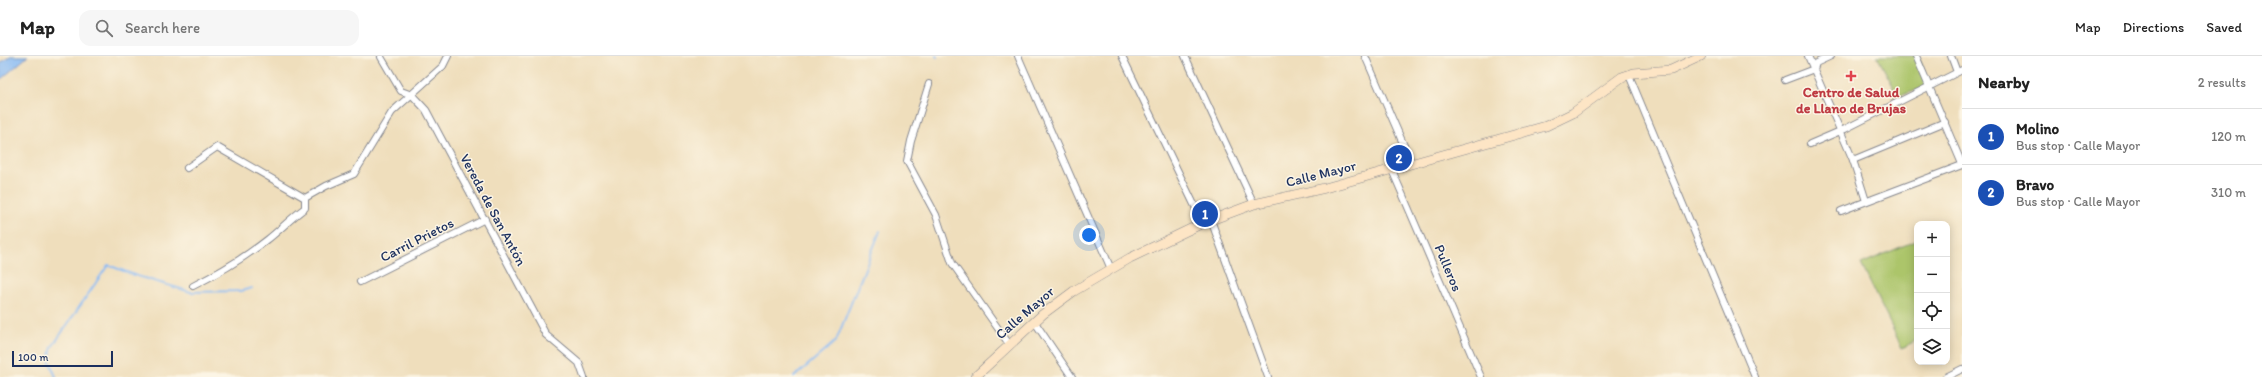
<!DOCTYPE html>
<html lang="en">
<head>
<meta charset="utf-8">
<style>
  body { margin:0; font-family:Itim,sans-serif; background:#f6f6f6; color:#222 }
  .controls { position:absolute; right:12px; bottom:12px; display:grid; overflow:hidden; border-radius:8px; box-shadow:0 2px 10px #0003 }
  .controls button { width:36px; height:36px; display:grid; place-items:center; padding:0; border:0; border-bottom:1px solid #e0e0e0; background:#fff; color:#222; font:20px sans-serif }
  .scale { position:absolute; left:12px; bottom:10px; width:101px; box-sizing:border-box; padding-left:4px; border:2px solid #1b2f5e; border-top:0; font-size:11px; line-height:14px; white-space:nowrap; color:#1b2f5e; -webkit-text-stroke:3px #fcf5e5; paint-order:stroke }
  .you { position:absolute; left:1089px; top:179px; width:14px; height:14px; margin:-10px; border:3px solid #fff; border-radius:50%; background:#1a73e8; box-shadow:0 0 0 6px #1a73e833 }
  .badge { display:grid; place-items:center; width:26px; height:26px; border-radius:50%; background:#d1495b; color:#fff; font-size:13px; font-weight:700 }
  .pin { position:absolute; translate:-50% -50%; border:2px solid #fff; box-shadow:0 1px 4px #0006 }
  .list { margin:0; padding:0; list-style:none }
  h2 { display:flex; justify-content:space-between; align-items:center; height:52px; margin:0; padding:0 16px; font-size:17px }
  h2 small { font-size:13px; font-weight:400; color:#767676 }
  .list li { display:grid; grid-template-columns:26px 1fr auto; gap:12px; align-items:center; box-sizing:border-box; height:56px; padding:0 16px; border-top:1px solid #e0e0e0 }
  .list b { display:block; font-size:15px; white-space:nowrap }
  .list p { margin:0; font-size:13px; white-space:nowrap; color:#767676 }
  .list em { font-size:13px; font-style:normal; color:#767676 }
  .icon { flex:none; width:22px; height:22px; fill:none; stroke:currentColor; stroke-width:2; stroke-linecap:round; stroke-linejoin:round }
  .map { position:relative; flex:none; width:1962px; height:321px; overflow:hidden }
  header { display:flex; align-items:center; gap:24px; box-sizing:border-box; height:56px; padding:0 20px; background:#fff; border-bottom:1px solid #e0e0e0 }
  header strong { font-size:19px }
  nav { display:flex; gap:22px; margin-inline-start:auto; font-size:14px }
  .search { width:280px; height:36px; background:#f6f6f6; display:flex; align-items:center; gap:10px; box-sizing:border-box; padding:0 14px; border-radius:12px; color:#767676; font-size:15px }
  main { display:flex }
  aside { flex:1; background:#fff }
  .map>svg:first-child { display:block }
</style>
</head>
<body>
<header>
<strong>Map</strong>
<div class="search"><svg class="icon" aria-label="search" viewBox="0 0 24 24"><circle cx="10" cy="10" r="6"/><path d="M15 15l6 6"/></svg>Search here</div>
<nav><a>Map</a><a>Directions</a><a>Saved</a></nav>
</header>
<main>
<div class="map">
<svg width="1962" height="321" viewBox="0 0 1962 321">
  <rect width="100%" height="100%" fill="#fcf5e5"/>
  <filter id="ink" filterUnits="userSpaceOnUse"><feTurbulence type="fractalNoise" baseFrequency=".025" numOctaves="2"/><feDisplacementMap in="SourceGraphic" scale="8" xChannelSelector="R" yChannelSelector="G"/><feConvolveMatrix kernelMatrix="1 2 1 2 8 2 1 2 1" color-interpolation-filters="sRGB"/></filter>
  <filter id="wash" filterUnits="userSpaceOnUse"><feTurbulence type="fractalNoise" baseFrequency=".012" numOctaves="4" result="noise"/><feDisplacementMap in="SourceGraphic" scale="16" xChannelSelector="R" yChannelSelector="G"/><feGaussianBlur stdDeviation="0.9" result="paint"/><feColorMatrix in="noise" values="0 0 0 0 0 0 0 0 0 0 0 0 0 0 0 0 0 1.4 0 .05"/><feComposite in="paint" operator="in"/></filter>
  <g filter="url(#wash)">
    <rect width="100%" height="100%" fill="#efdebc"/>
    <g fill="#acc56a" stroke="#647a64">
      <path d="M1877,0H1917L1930,30L1893,42V30Z"/>
      <path d="M1917,184V284L1902,292L1861,208Z"/>
    </g>
    <path fill="#87baf4" stroke="#5174a9" d="M10,0H28L0,24V8Z"/>
    <g fill="none" stroke-linecap="round" stroke-linejoin="round">
      <g stroke="#87baf4" stroke-width="2">
        <path d="M936,0L937,1"/>
        <path d="M56,321L49,304L52,291L108,209L137,220L191,236L241,235L252,232"/>
        <path d="M794,321L836,285L880,175"/>
      </g>
    </g>
  </g>
  <g filter="url(#ink)">
    <g fill="none" stroke-linecap="round" stroke-linejoin="round">
      <defs>
        <g id="street">
          <path d="M1018,0L1111,213"/>
          <path d="M1122,0L1203,167"/>
          <path d="M1185,0L1254,148"/>
          <path d="M1365,0L1412,108"/>
          <path d="M1808,0L1853,104L1866,145"/>
          <path d="M1916,0L1962,108"/>
          <path d="M1951,0L1957,16"/>
          <path d="M381,1L401,35L412,39L426,54L546,279L579,307L584,321"/>
          <path d="M1629,19L1755,321"/>
          <path d="M1785,24L1814,13L1816,7L1831,0"/>
          <path d="M929,28L911,85L907,105L936,159L952,207L1009,288"/>
          <path d="M1810,88L1845,73L1962,14"/>
          <path d="M1853,104L1945,66"/>
          <path d="M187,112L217,91L305,142L326,130L354,118L392,56L443,10L448,0"/>
          <path d="M1392,114L1481,321"/>
          <path d="M1841,155L1962,109"/>
          <path d="M1211,164L1268,321"/>
          <path d="M360,226L485,163"/>
          <path d="M193,230C219,217 244,202 267,184C280,174 291,162 305,152V142"/>
          <path d="M1034,265L1072,321"/>
          <path d="M1946,321L1962,313"/>
        </g>
        <path id="secondary" d="M975,321L1043,258L1074,235L1130,202L1203,167L1254,148L1325,132L1546,70L1573,57L1622,21L1634,17L1671,14L1701,0"/>
      </defs>
      <use href="#street" stroke="#85868d" stroke-width="8"/>
      <use href="#secondary" stroke="#85868d" stroke-width="10"/>
      <use href="#street" stroke="#fff" stroke-width="6"/>
      <use href="#secondary" stroke="#fde5c5" stroke-width="9"/>
    </g>
  </g>
  <path fill="#e0444e" stroke="#fcf5e5" stroke-width="1.5" d="M1849 14h4v4h4v4h-4v4h-4v-4h-4v-4h4z"/>
  <g text-anchor="middle" dominant-baseline="central" stroke-width="3" stroke-linejoin="round" paint-order="stroke">
    <g font-size="14" font-weight="bold" fill="#be3a42" stroke="#fcf5e5">
      <text x="1851" y="36">Centro de Salud<tspan x="1851" dy="16">de Llano de Brujas</tspan></text>
    </g>
    <g font-size="14" fill="#1b2f5e" stroke="#fcf5e5">
      <text transform="translate(1321 118) rotate(-14)">Calle Mayor</text>
      <text transform="translate(493 154) rotate(62)">Vereda de San Antón</text>
      <text transform="translate(417 184) rotate(-27)">Carril Prietos</text>
      <text transform="translate(1448 212) rotate(67)">Pulleros</text>
      <text transform="translate(1025 257) rotate(-41)">Calle Mayor</text>
    </g>
  </g>
</svg>
<div class="controls">
<button>+</button>
<button>−</button>
<button><svg class="icon" aria-label="locate" viewBox="0 0 24 24"><circle cx="12" cy="12" r="6"/><path d="M12 2v4M12 18v4M2 12h4M18 12h4"/></svg></button>
<button><svg class="icon" aria-label="layers" viewBox="0 0 24 24"><path d="M12 4l9 5-9 5-9-5zM3 14l9 5 9-5"/></svg></button>
</div>
<div class="scale">100 m</div>
<div class="you"></div>
<div class="pin badge" style="left:1205px;top:158px;background:#1a4fb4">1</div>
<div class="pin badge" style="left:1399px;top:102px;background:#1a4fb4">2</div>
</div>
<aside>
<h2>Nearby<small>2 results</small></h2>
<ul class="list">
<li><span class="badge" style="background:#1a4fb4">1</span><div><b>Molino</b><p>Bus stop · Calle Mayor</p></div><em>120 m</em></li>
<li><span class="badge" style="background:#1a4fb4">2</span><div><b>Bravo</b><p>Bus stop · Calle Mayor</p></div><em>310 m</em></li>
</ul>
</aside>
</main>
</body>
</html>
